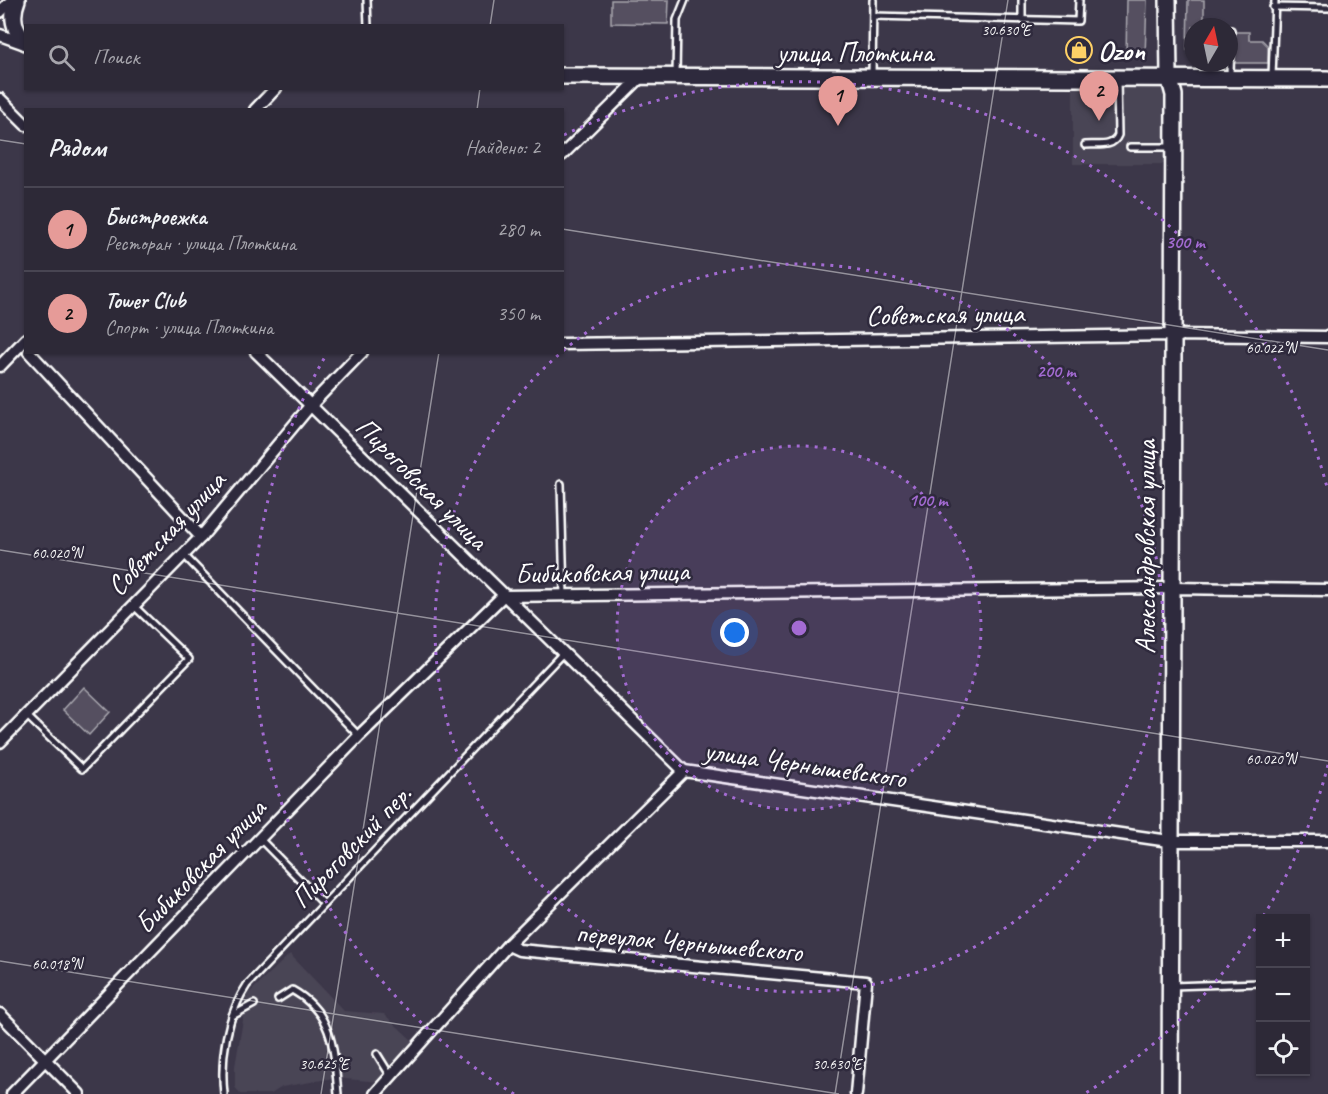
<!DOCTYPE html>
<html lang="ru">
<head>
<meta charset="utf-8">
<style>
  body { margin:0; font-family:Caveat,sans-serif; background:#393542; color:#f1f3f6 }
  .controls { position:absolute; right:18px; bottom:18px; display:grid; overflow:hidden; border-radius:0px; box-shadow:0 2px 4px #0004 }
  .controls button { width:54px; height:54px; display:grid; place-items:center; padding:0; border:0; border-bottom:2px solid #484552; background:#2d2937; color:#f1f3f6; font:30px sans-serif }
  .compass { position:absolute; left:1184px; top:18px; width:54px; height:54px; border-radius:50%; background:#2d2937; box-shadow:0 2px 4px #0004; rotate:9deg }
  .you { position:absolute; left:735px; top:633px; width:21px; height:21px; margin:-15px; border:4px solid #fff; border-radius:50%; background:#1a73e8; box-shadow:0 0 0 9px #1a73e833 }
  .badge { display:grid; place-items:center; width:39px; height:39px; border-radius:50%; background:#e69b98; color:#111; font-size:20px; font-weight:700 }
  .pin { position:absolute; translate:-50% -50px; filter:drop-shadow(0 2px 3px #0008) }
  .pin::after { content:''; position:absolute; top:32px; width:21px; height:18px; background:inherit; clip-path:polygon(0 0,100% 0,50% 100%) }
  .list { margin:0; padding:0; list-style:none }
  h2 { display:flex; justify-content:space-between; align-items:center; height:78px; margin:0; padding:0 24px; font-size:26px }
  h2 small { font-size:20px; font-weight:400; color:#a7a6ad }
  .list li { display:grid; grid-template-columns:39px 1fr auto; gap:18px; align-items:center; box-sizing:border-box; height:84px; padding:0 24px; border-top:2px solid #484552 }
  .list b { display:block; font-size:22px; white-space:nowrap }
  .list p { margin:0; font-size:20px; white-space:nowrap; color:#a7a6ad }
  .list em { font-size:20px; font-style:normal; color:#a7a6ad }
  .icon { flex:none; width:33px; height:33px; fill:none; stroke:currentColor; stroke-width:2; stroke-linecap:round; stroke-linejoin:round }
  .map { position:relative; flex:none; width:1328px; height:1094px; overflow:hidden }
  .search { position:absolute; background:#2d2937; box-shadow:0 2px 4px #0004; left:24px; top:24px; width:540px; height:66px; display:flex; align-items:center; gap:15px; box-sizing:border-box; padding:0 21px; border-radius:0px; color:#a7a6ad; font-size:22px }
  .panel { position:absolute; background:#2d2937; box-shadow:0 2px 4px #0004; left:24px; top:108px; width:540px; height:246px; border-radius:0px }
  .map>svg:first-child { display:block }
</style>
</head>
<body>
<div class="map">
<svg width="1328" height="1094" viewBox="0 0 1328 1094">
  <rect width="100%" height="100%" fill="#3c3749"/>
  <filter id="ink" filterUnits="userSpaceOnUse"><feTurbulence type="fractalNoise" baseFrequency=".0167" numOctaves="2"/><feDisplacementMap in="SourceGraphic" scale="12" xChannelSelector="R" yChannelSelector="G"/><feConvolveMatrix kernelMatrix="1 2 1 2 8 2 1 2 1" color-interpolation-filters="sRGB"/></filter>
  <g filter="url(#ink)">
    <g fill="#494455">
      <path d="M1073,86L1162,88L1167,92L1168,164H1073Z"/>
      <path d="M290,954L344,1011L384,1014L414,1042L380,1082L334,1078L282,1087L271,1094H240L235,1087V1066L243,1020L242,1008L248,994Z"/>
    </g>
    <g fill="#555060" stroke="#aaa8b0" stroke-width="1.5">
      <path d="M611,0H669L668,24L611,23Z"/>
      <path d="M1127,0H1147L1145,56L1126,57Z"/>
      <path d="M1188,0H1204V22L1212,23V27H1193V60L1187,50Z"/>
      <path d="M1235,32H1249V40H1262L1268,46V63H1235Z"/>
      <path d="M84,687L110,712L89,735L63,710Z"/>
    </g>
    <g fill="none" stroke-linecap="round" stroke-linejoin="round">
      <defs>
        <g id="lane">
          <path d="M367,0L368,26"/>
          <path d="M1273,7L1328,8"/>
          <path d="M873,16L1078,21L1079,0"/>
          <path d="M1022,20V0"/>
          <path d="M676,76L677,20L685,0"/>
          <path d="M872,76L873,0"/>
          <path d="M1230,76L1231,30"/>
          <path d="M1272,76L1275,0"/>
          <path d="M1085,145C1098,144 1113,148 1118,135L1117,79"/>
          <path d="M1130,147H1171"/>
          <path d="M561,484L564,595"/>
          <path d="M184,555L359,736"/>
          <path d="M26,715L82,769L189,659L134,606"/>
          <path d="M260,839L324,904"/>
          <path d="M1172,986L1260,983"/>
          <path d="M278,999L292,990C334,1013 334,1051 338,1094"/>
          <path d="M232,1016L254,1004"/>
          <path d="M377,1054L390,1075"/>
          <path d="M224,1094C220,1058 227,1015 247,985L563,653"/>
        </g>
        <g id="street">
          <path d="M0,12L12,0"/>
          <path d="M0,35L25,44"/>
          <path d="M0,99L26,125"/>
          <path d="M255,110L276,88"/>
          <path d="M562,155L641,77"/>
          <path d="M562,344L1172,335L1328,337"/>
          <path d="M29,352L201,537"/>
          <path d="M256,352L684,771"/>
          <path d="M0,366L26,339"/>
          <path d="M0,742L201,537L310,406L362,352"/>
          <path d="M508,945L519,950L866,982L856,1094"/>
          <path d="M0,1014L79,1094"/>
          <path d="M12,1094L359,736L503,596L1171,588L1328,590"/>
          <path d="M375,1094L508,945L684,771L1169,841H1328"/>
        </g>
        <g id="secondary">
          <path d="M17,0C11,15 13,31 26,42"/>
          <path d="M1168,0L1169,77L1174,95L1170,1094"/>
          <path d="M562,76L1328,79"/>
        </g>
      </defs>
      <use href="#lane" stroke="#fff" stroke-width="10"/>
      <use href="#street" stroke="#fff" stroke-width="15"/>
      <use href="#secondary" stroke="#fff" stroke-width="20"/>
      <use href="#lane" stroke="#2f2a3d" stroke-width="5"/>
      <use href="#street" stroke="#2f2a3d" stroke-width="10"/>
      <use href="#secondary" stroke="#2f2a3d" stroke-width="15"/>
    </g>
  </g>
  <path fill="none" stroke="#fff" stroke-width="1.5" stroke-opacity="0.45" d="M490,26L494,0M477,110L480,88M0,140L26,144M562,229L1328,350M0,550L1328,761M0,961L839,1094M321,1094L439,352M835,1094L1008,0"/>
  <circle cx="799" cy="628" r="182" fill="#a36bd2" fill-opacity=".12"/>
  <g fill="none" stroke="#a36bd2" stroke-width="3" stroke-dasharray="3 6">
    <circle cx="799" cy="628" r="182"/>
    <circle cx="799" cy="628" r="364"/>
    <path d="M1328 765A546 546 0 0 1 1084 1094M514 1094A546 546 0 0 1 326 355M564 135A546 546 0 0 1 1328 491"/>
  </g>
  <defs>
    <symbol id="shop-ring" viewBox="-11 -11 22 22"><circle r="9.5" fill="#2f2a3d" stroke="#ffd166" stroke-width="1.5"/><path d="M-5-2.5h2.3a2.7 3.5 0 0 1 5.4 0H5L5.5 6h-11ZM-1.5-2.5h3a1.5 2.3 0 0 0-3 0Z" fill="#ffd166"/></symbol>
  </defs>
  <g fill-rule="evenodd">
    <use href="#shop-ring" x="1064" y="35" width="30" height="30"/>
  </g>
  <g text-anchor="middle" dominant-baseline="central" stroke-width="5" stroke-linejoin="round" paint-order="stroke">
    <g font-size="28" font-weight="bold" fill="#fff" stroke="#2f2a3d" text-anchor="start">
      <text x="1098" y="50">Ozon</text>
    </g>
    <g font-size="28" fill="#fff" stroke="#2f2a3d">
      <text x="855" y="52">улица Плоткина</text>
      <text transform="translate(945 314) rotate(-1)">Советская улица</text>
      <text transform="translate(422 483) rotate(45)">Пироговская улица</text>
      <text transform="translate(166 533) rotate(-47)">Советская улица</text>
      <text transform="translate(1145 547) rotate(-90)">Александровская улица</text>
      <text transform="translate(602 572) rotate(-1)">Бибиковская улица</text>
      <text transform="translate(805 764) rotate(8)">улица Чернышевского</text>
      <text transform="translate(351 846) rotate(-46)">Пироговский пер.</text>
      <text transform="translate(200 866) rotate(-46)">Бибиковская улица</text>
      <text transform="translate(689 942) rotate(5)">переулок Чернышевского</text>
    </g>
  </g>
  <g font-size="15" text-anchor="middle" fill="#fff" stroke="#2f2a3d" stroke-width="5" stroke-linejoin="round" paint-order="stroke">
    <text x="1006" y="35">30.630°E</text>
    <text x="1271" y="353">60.022°N</text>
    <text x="57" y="558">60.020°N</text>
    <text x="1271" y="764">60.020°N</text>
    <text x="57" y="969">60.018°N</text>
    <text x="324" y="1069">30.625°E</text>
    <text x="837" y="1069">30.630°E</text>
  </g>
  <circle cx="799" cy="628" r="9" fill="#a36bd2" stroke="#2f2a3d" stroke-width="3"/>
  <g font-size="18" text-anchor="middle" font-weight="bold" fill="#a36bd2" stroke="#2f2a3d" stroke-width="5" stroke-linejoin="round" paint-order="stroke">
    <text x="1185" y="248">300 m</text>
    <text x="1056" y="377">200 m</text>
    <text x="928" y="506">100 m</text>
  </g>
</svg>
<div class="controls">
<button>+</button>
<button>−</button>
<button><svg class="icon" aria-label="locate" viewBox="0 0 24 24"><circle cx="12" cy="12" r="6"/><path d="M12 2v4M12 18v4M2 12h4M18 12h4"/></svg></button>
</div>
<svg class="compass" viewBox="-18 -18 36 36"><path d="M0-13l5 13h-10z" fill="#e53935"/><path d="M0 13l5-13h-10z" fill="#a7a6ad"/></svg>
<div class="you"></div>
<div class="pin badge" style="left:838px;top:126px">1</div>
<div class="pin badge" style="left:1099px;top:121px">2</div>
<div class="search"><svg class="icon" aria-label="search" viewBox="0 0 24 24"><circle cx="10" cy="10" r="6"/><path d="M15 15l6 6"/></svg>Поиск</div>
<section class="panel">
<h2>Рядом<small>Найдено: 2</small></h2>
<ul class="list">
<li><span class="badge">1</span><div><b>Быстроежка</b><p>Ресторан · улица Плоткина</p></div><em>280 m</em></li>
<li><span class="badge">2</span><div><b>Tower Club</b><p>Спорт · улица Плоткина</p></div><em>350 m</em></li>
</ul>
</section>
</div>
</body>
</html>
